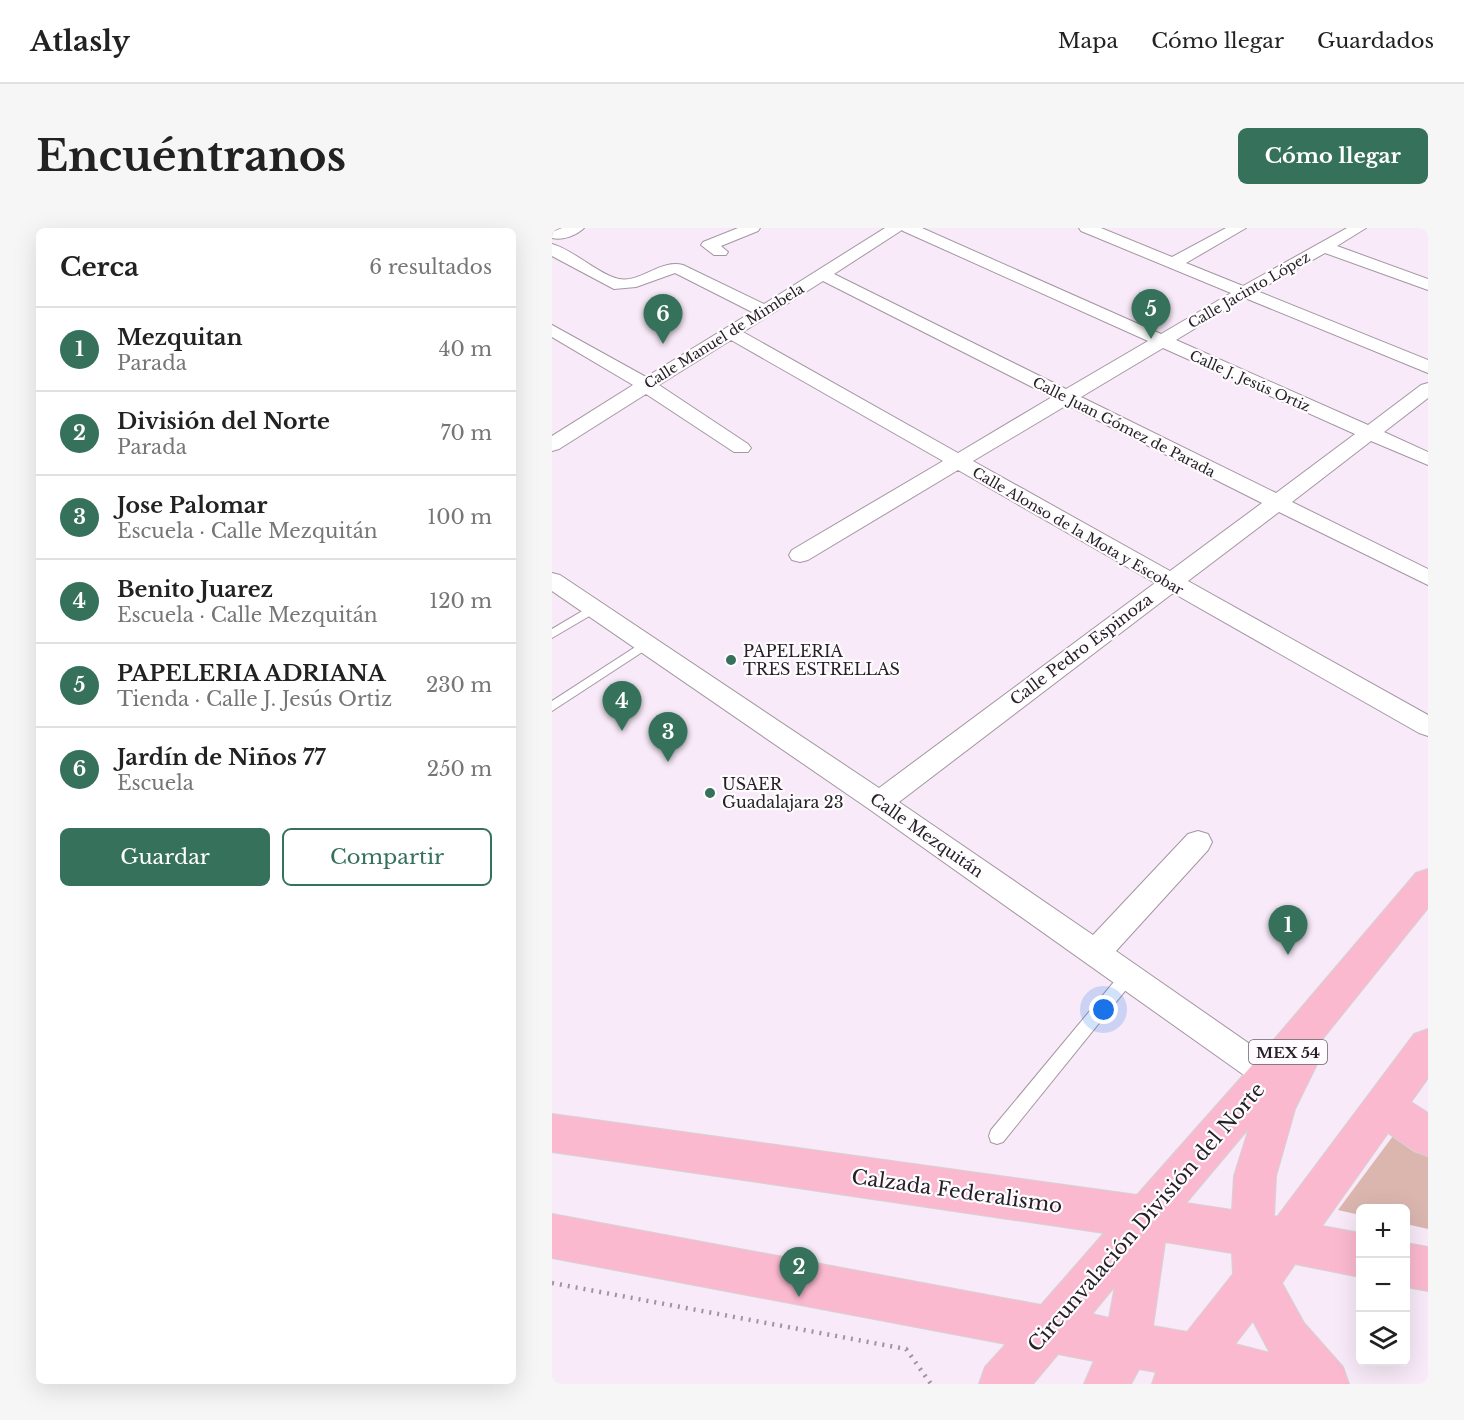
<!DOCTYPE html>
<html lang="es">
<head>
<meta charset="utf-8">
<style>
  body { margin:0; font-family:"Libre Baskerville",serif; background:#f6f6f6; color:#222 }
  .controls { position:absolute; right:18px; bottom:18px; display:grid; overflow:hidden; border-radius:9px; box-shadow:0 6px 24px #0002 }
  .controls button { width:54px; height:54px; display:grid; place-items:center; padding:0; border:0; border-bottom:2px solid #e0e0e0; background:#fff; color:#222; font:30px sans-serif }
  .you { position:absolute; left:552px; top:782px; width:21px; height:21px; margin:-15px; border:4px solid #fff; border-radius:50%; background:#1a73e8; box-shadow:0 0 0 9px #1a73e833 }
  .badge { display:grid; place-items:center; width:39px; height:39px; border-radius:50%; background:#36715c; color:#fff; font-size:20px; font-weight:700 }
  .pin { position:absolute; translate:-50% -50px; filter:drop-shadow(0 2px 3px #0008) }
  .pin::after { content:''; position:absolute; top:32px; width:21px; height:18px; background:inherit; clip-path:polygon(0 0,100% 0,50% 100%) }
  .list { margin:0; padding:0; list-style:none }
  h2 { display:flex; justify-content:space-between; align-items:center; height:78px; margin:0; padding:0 24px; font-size:26px }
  h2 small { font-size:20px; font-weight:400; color:#767676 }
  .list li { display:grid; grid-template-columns:39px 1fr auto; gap:18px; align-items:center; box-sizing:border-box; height:84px; padding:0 24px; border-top:2px solid #e0e0e0 }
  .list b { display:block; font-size:22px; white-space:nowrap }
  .list p { margin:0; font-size:20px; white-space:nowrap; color:#767676 }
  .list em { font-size:20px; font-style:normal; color:#767676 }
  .actions { display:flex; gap:12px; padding:18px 24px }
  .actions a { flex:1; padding:14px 0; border:2px solid #36715c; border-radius:9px; text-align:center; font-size:21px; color:#36715c }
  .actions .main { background:#36715c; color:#fff }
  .icon { flex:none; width:33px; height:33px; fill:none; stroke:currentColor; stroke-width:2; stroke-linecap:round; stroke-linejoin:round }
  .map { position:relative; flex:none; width:876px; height:1156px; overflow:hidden; border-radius:9px }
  header { display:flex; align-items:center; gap:36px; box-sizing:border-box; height:84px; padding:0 30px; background:#fff; border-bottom:2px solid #e0e0e0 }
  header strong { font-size:28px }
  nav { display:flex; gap:33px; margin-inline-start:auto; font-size:21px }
  .intro { display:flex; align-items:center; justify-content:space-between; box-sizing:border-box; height:144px; padding:0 36px }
  h1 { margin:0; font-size:42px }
  .button { padding:15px 27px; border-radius:9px; background:#36715c; color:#fff; font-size:21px; font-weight:700 }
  main { display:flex; gap:36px; padding:0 36px }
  aside { flex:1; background:#fff; border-radius:9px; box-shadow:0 6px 24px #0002 }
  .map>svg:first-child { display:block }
</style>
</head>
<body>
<header>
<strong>Atlasly</strong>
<nav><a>Mapa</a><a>Cómo llegar</a><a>Guardados</a></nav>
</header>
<div class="intro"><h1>Encuéntranos</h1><a class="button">Cómo llegar</a></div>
<main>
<aside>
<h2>Cerca<small>6 resultados</small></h2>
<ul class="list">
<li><span class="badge">1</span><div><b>Mezquitan</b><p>Parada</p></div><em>40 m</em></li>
<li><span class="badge">2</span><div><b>División del Norte</b><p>Parada</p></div><em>70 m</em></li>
<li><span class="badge">3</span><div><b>Jose Palomar</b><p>Escuela · Calle Mezquitán</p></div><em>100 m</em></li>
<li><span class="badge">4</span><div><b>Benito Juarez</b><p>Escuela · Calle Mezquitán</p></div><em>120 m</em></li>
<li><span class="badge">5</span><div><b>PAPELERIA ADRIANA</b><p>Tienda · Calle J. Jesús Ortiz</p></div><em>230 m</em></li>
<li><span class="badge">6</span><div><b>Jardín de Niños 77</b><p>Escuela</p></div><em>250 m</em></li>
</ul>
<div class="actions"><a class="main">Guardar</a><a>Compartir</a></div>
</aside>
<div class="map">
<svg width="876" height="1156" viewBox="0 0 876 1156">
  <rect width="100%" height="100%" fill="#f8eaf8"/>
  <path fill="#dab6af" d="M844,904L876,922V1001L854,996V980H808V987L786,982Z"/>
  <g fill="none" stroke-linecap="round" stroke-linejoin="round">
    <defs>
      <g id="lane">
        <path d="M42,376L48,380L46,383L0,410V401Z"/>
        <path d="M94,412L98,413L100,416L98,419L0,483V473Z"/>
        <path d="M576,741L581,743L584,748L581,753L451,914L445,916L439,914L437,908L439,902L571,743Z"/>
      </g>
      <g id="street">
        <path d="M10,0H32C25,7 10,13 0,10V4Z"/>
        <path d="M186,0H208L206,3L169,18L176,24L174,27H162L149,17L151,14Z"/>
        <path d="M333,0H370L609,106L679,65L529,3L527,0H549L620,29L674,0H694L634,35L691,58L795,0H814L785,18L876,51V62L773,25L705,63L876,132V145L693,70L624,112L816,197L869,157L876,155V170L832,204L876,224V237L819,213L740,274L876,341V357L727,284L636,353L876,487V508L867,505L621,365L347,574L541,707L636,606L646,603L656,606L660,614L656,622L564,723L728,837L733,847L728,857L717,862L706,857L317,581L0,363V345L8,347L327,560L603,355L406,242L256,332L248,334L240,332L237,327L240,322L391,233L179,112L107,157L196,216L199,220L196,224H182L94,166L7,221L0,223V208L81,157L0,109V97L94,149L200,84L123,45L84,59L62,61L0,28V16C22,22 47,47 67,51C89,55 108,31 131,37L212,76ZM350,2L351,3L596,113L514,161L282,46ZM271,53L500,169L406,225L191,104ZM611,120L803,206L724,265L529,169ZM515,177L710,275L618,343L421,233Z"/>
      </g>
      <g id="primary">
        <path d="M876,641V680L764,819L769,828L743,881L724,948L722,988L725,989L862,806L876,801V850L859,874L876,885V928L862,923L836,905L770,998L808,1005V1049L743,1036L730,1055L752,1095L791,1139L797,1156H600L604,1144L587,1141L579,1156H532L542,1133L506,1126L481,1156H427L433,1139L454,1116L0,1030V986L489,1077L552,1005L0,924V886L585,967L703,834L864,645ZM697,900L682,948L680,982L634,975ZM613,1014L680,1025L681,1046L635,1104L601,1098ZM563,1058L557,1090L540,1086ZM701,1093L718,1125L683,1116Z"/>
        <path d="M854,1015L876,1019V1063L854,1059Z"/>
      </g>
    </defs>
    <use href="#lane" stroke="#a396a2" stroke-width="2"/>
    <use href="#street" stroke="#a396a2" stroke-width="2"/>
    <use href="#primary" stroke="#d4d3d4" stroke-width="2"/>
    <path stroke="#9f959f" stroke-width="4.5" stroke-dasharray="2 6" stroke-linecap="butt" d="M0,1055L354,1121L379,1156"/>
    <use href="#lane" fill="#fff" fill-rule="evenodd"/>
    <use href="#street" fill="#fff" fill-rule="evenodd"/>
    <use href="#primary" fill="#fbb9d0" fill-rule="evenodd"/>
  </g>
  <g fill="#36715c" stroke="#fefcfe" stroke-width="2">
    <circle cx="179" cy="432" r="6"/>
    <circle cx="158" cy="565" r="6"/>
  </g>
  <g text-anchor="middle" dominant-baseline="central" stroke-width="4.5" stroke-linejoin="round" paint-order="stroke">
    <g font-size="14" fill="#262126" stroke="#fefcfe">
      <text transform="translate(697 62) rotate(-30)">Calle Jacinto López</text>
      <text transform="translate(172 108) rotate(-32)">Calle Manuel de Mimbela</text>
      <text transform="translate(698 153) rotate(24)">Calle J. Jesús Ortiz</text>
      <text transform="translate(572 199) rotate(27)">Calle Juan Gómez de Parada</text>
      <text transform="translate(526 303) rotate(30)">Calle Alonso de la Mota y Escobar</text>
    </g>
    <rect fill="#fefcfe" stroke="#676367" stroke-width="1.5" x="697" y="812" width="78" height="24" rx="4.5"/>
    <g font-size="15" font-weight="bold" fill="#262126">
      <text x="736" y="824">MEX 54</text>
    </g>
    <g font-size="16" fill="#262126" stroke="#fefcfe">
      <text transform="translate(529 421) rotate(-37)">Calle Pedro Espinoza</text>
      <text transform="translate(375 607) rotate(35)">Calle Mezquitán</text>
    </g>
    <g font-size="16" fill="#262126" stroke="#fefcfe" text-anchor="start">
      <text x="191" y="423">PAPELERIA<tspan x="191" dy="18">TRES ESTRELLAS</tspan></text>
      <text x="170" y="556">USAER<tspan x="170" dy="18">Guadalajara 23</tspan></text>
    </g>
    <g font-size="20" fill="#262126" stroke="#fefcfe">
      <text transform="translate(405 963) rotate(8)">Calzada Federalismo</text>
      <text transform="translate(594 989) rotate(-49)">Circunvalación División del Norte</text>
    </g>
  </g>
</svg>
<div class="controls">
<button>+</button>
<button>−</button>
<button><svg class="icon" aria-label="layers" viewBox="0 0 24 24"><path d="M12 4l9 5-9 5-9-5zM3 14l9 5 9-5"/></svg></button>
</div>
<div class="you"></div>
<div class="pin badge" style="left:736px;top:727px">1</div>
<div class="pin badge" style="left:247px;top:1069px">2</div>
<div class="pin badge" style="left:116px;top:534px">3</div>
<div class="pin badge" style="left:70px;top:503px">4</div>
<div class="pin badge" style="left:599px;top:111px">5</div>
<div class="pin badge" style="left:111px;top:116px">6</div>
</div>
</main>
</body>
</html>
